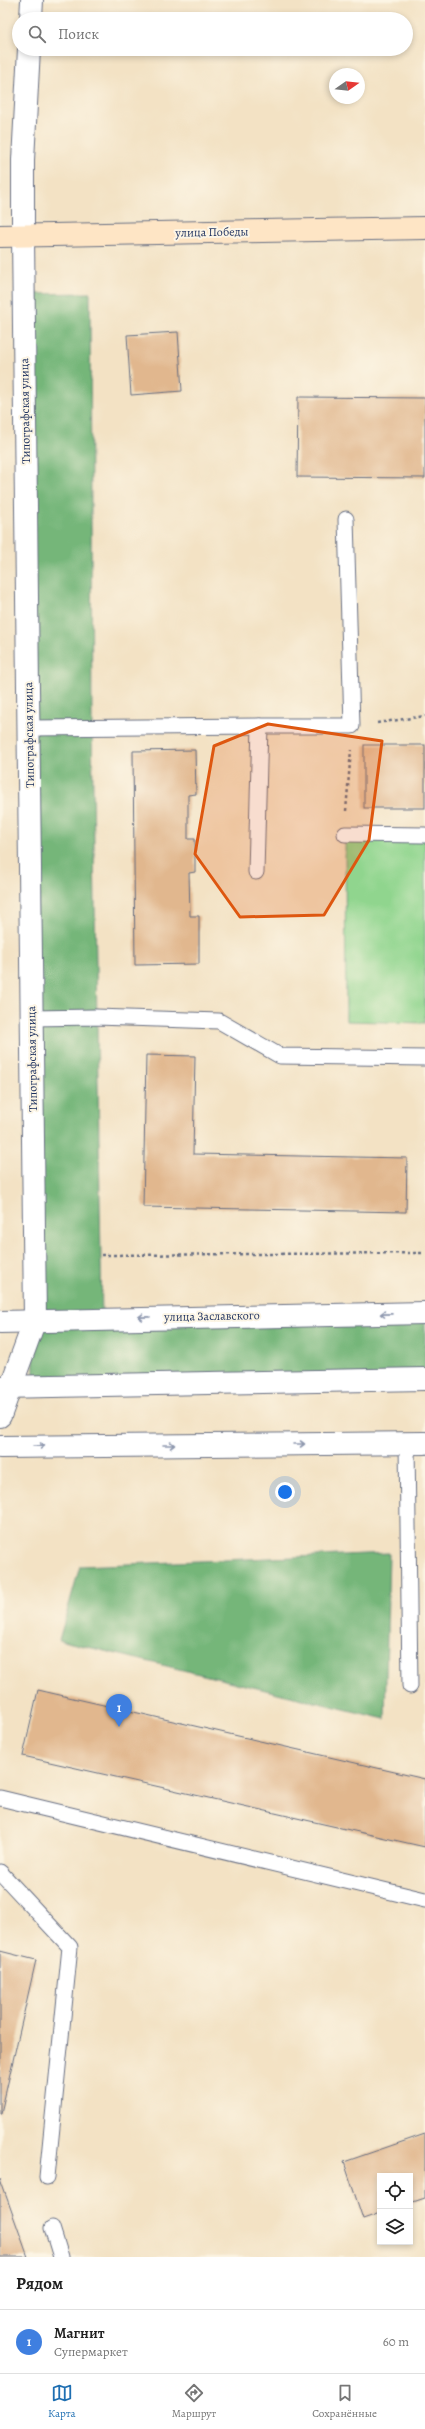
<!DOCTYPE html>
<html lang="ru">
<head>
<meta charset="utf-8">
<style>
  body { margin:0; font-family:Alegreya,serif; background:#f2f2f2; color:#222 }
  .controls { position:absolute; right:12px; bottom:12px; display:grid; overflow:hidden; border-radius:0px; box-shadow:0 2px 6px #0003 }
  .controls button { width:36px; height:36px; display:grid; place-items:center; padding:0; border:0; border-bottom:1px solid #e0e0e0; background:#fff; color:#222; font:20px sans-serif }
  .compass { position:absolute; left:329px; top:68px; width:36px; height:36px; border-radius:50%; background:#fff; box-shadow:0 2px 6px #0003; rotate:76deg }
  .you { position:absolute; left:285px; top:1492px; width:14px; height:14px; margin:-10px; border:3px solid #fff; border-radius:50%; background:#1a73e8; box-shadow:0 0 0 6px #1a73e833 }
  .badge { display:grid; place-items:center; width:26px; height:26px; border-radius:50%; background:#1f6fb2; color:#fff; font-size:13px; font-weight:700 }
  .pin { position:absolute; translate:-50% -33px; filter:drop-shadow(0 1px 2px #0008) }
  .pin::after { content:''; position:absolute; top:21px; width:14px; height:12px; background:inherit; clip-path:polygon(0 0,100% 0,50% 100%) }
  .list { margin:0; padding:0; list-style:none }
  h2 { display:flex; justify-content:space-between; align-items:center; height:52px; margin:0; padding:0 16px; font-size:17px }
  h2 small { font-size:13px; font-weight:400; color:#767676 }
  .list li { display:grid; grid-template-columns:26px 1fr auto; gap:12px; align-items:center; box-sizing:border-box; height:64px; padding:0 16px; border-top:1px solid #e0e0e0 }
  .list b { display:block; font-size:15px; white-space:nowrap }
  .list p { margin:0; font-size:13px; white-space:nowrap; color:#767676 }
  .list em { font-size:13px; font-style:normal; color:#767676 }
  .icon { flex:none; width:22px; height:22px; fill:none; stroke:currentColor; stroke-width:2; stroke-linecap:round; stroke-linejoin:round }
  .map { position:relative; flex:none; width:425px; height:2257px; overflow:hidden }
  .search { position:absolute; background:#fff; box-shadow:0 2px 6px #0003; left:12px; right:12px; top:12px; height:44px; display:flex; align-items:center; gap:10px; box-sizing:border-box; padding:0 14px; border-radius:22px; color:#767676; font-size:15px }
  .sheet { height:116px; background:#fff }
  nav { display:flex; justify-content:space-around; align-items:center; box-sizing:border-box; height:56px; border-top:1px solid #e0e0e0; background:#fff; font-size:11px; color:#767676 }
  nav a { display:grid; justify-items:center; gap:2px }
  nav .on { color:#1f6fb2 }
  .map>svg:first-child { display:block }
</style>
</head>
<body>
<div class="map">
<svg width="425" height="2257" viewBox="0 0 425 2257">
  <rect width="100%" height="100%" fill="#fcf5e5"/>
  <filter id="ink" filterUnits="userSpaceOnUse"><feTurbulence type="fractalNoise" baseFrequency=".025" numOctaves="2"/><feDisplacementMap in="SourceGraphic" scale="8" xChannelSelector="R" yChannelSelector="G"/><feConvolveMatrix kernelMatrix="1 2 1 2 8 2 1 2 1" color-interpolation-filters="sRGB"/></filter>
  <filter id="wash" filterUnits="userSpaceOnUse"><feTurbulence type="fractalNoise" baseFrequency=".012" numOctaves="4" result="noise"/><feDisplacementMap in="SourceGraphic" scale="16" xChannelSelector="R" yChannelSelector="G"/><feGaussianBlur stdDeviation="0.9" result="paint"/><feColorMatrix in="noise" values="0 0 0 0 0 0 0 0 0 0 0 0 0 0 0 0 0 1.4 0 .05"/><feComposite in="paint" operator="in"/></filter>
  <g filter="url(#wash)">
    <rect width="100%" height="100%" fill="#f3e2c4"/>
    <path fill="#90d58e" stroke="#568276" d="M345,834L425,835V1023L346,1021Z"/>
    <g fill="#74b679" stroke="#48726c">
      <path d="M90,293L92,727L102,1318L425,1313V1379L34,1386L23,294Z"/>
      <path d="M389,1553L385,1719L59,1640L80,1566Z"/>
    </g>
    <g id="blocks">
      <g fill="#e1b78e">
        <path d="M178,332L182,391L131,395L127,335Z"/>
        <path d="M298,397L425,398V478L297,477Z"/>
        <rect x="364" y="745" width="61" height="63"/>
        <path d="M195,750L196,794L188,795V839H195V872L189,873L190,916H199V964L135,965L133,751Z"/>
        <path d="M146,1055L195,1056L193,1154L407,1158L406,1212L143,1207Z"/>
        <path d="M38,1690L425,1779V1847L23,1756Z"/>
        <path d="M0,1951L36,1960L1,2113H0Z"/>
        <path d="M425,2134V2198L410,2203V2176H380V2213L363,2219L344,2162Z"/>
        <path d="M0,2179L28,2257H0Z"/>
      </g>
    </g>
  </g>
  <g filter="url(#ink)">
    <use href="#blocks" fill-opacity="0" stroke="#676e82" stroke-width="1"/>
    <g fill="none" stroke-linecap="round" stroke-linejoin="round">
      <defs>
        <g id="service">
          <path d="M260,726H352L346,519"/>
          <path d="M29,728L260,726L256,872"/>
          <path d="M345,834L425,835"/>
          <path d="M32,1018L96,1017L219,1021L280,1056L425,1058"/>
          <path d="M407,1443L410,1686"/>
          <path d="M0,1798L425,1900"/>
          <path d="M0,1872L70,1947L47,2177"/>
          <path d="M52,2228L61,2257"/>
        </g>
        <path id="pedestrian" d="M0,1387L425,1379"/>
        <g id="minor">
          <path d="M31,19L32,0"/>
          <path d="M0,1416L35,1320L23,236V160L29,49"/>
        </g>
        <g id="tertiary">
          <path d="M0,1322L425,1313"/>
          <path d="M0,1447L425,1443"/>
        </g>
        <path id="secondary" d="M0,236L425,228"/>
      </defs>
      <use href="#service" stroke="#676e82" stroke-width="17"/>
      <use href="#pedestrian" stroke="#676e82" stroke-width="24"/>
      <use href="#minor" stroke="#676e82" stroke-width="24"/>
      <use href="#tertiary" stroke="#676e82" stroke-width="24"/>
      <use href="#secondary" stroke="#676e82" stroke-width="24"/>
      <g stroke="#676e82" stroke-width="2.5" stroke-dasharray="3 3" stroke-linecap="butt">
        <path d="M377,723L425,716"/>
        <path d="M346,811L351,750"/>
        <path d="M101,1255L425,1253"/>
      </g>
      <use href="#service" stroke="#fff" stroke-width="15"/>
      <use href="#pedestrian" stroke="#fff" stroke-width="22"/>
      <use href="#minor" stroke="#fff" stroke-width="22"/>
      <use href="#tertiary" stroke="#fff" stroke-width="22"/>
      <use href="#secondary" stroke="#fee5c5" stroke-width="22"/>
    </g>
    <defs><path id="oneway-shaft" d="M-6 0H5M1.5-3L5.5 0L1.5 3" fill="none" stroke-width="1.6" stroke-linecap="round" stroke-linejoin="round"/></defs>
    <g stroke="#8d97ae">
      <use href="#oneway-shaft" transform="translate(386 1314) rotate(179)"/>
      <use href="#oneway-shaft" transform="translate(144 1317) rotate(179)"/>
      <use href="#oneway-shaft" transform="translate(299 1444)"/>
      <use href="#oneway-shaft" transform="translate(169 1445)"/>
      <use href="#oneway-shaft" transform="translate(39 1446) rotate(-1)"/>
    </g>
  </g>
  <path fill="#de5710" fill-opacity="0.2" stroke="#de5710" stroke-width="3" stroke-linejoin="round" d="M268,724L382,741L369,840L324,915L240,917L195,854L214,746Z"/>
  <g text-anchor="middle" dominant-baseline="central" stroke-width="4" stroke-linejoin="round" paint-order="stroke">
    <g font-size="12" fill="#1b2f5e" stroke="#fcf5e5">
      <text transform="translate(212 232) rotate(-1)">улица Победы</text>
      <text transform="translate(25 411) rotate(-91)">Типографская улица</text>
      <text transform="translate(29 735) rotate(-91)">Типографская улица</text>
      <text transform="translate(32 1059) rotate(-91)">Типографская улица</text>
      <text transform="translate(212 1316) rotate(-1)">улица Заславского</text>
    </g>
  </g>
</svg>
<div class="controls">
<button><svg class="icon" aria-label="locate" viewBox="0 0 24 24"><circle cx="12" cy="12" r="6"/><path d="M12 2v4M12 18v4M2 12h4M18 12h4"/></svg></button>
<button><svg class="icon" aria-label="layers" viewBox="0 0 24 24"><path d="M12 4l9 5-9 5-9-5zM3 14l9 5 9-5"/></svg></button>
</div>
<svg class="compass" viewBox="-18 -18 36 36"><path d="M0-13l5 13h-10z" fill="#e53935"/><path d="M0 13l5-13h-10z" fill="#767676"/></svg>
<div class="you"></div>
<div class="pin badge" style="left:119px;top:1727px;background:#3f7fe0">1</div>
<div class="search"><svg class="icon" aria-label="search" viewBox="0 0 24 24"><circle cx="10" cy="10" r="6"/><path d="M15 15l6 6"/></svg>Поиск</div>
</div>
<section class="sheet">
<h2>Рядом<small></small></h2>
<ul class="list">
<li><span class="badge" style="background:#3f7fe0">1</span><div><b>Магнит</b><p>Супермаркет</p></div><em>60 m</em></li>
</ul>
</section>
<nav>
<a class="on"><svg class="icon" aria-label="map" viewBox="0 0 24 24"><path d="M3 6l6-2 6 2 6-2v14l-6 2-6-2-6 2zM9 4v14M15 6v14"/></svg>Карта</a>
<a><svg class="icon" aria-label="directions" viewBox="0 0 24 24"><path d="M12 3l9 9-9 9-9-9zM9 14v-3h6M13 9l2 2-2 2"/></svg>Маршрут</a>
<a><svg class="icon" aria-label="saved" viewBox="0 0 24 24"><path d="M7 4h10v16l-5-4-5 4z"/></svg>Сохранённые</a>
</nav>
</body>
</html>
